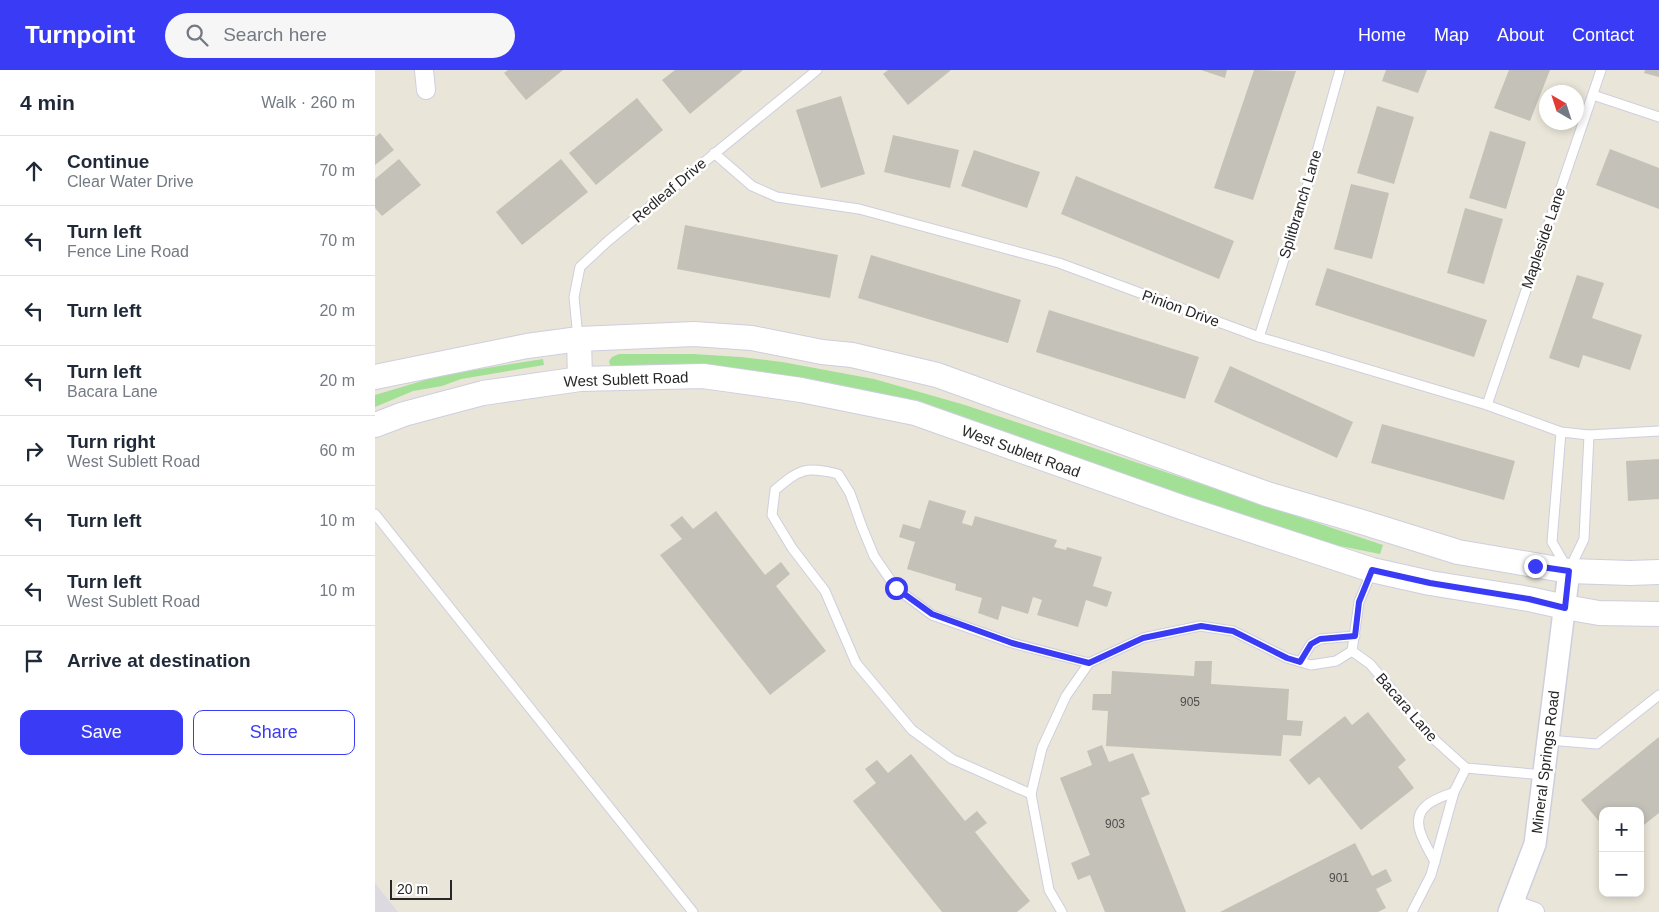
<!DOCTYPE html>
<html lang="en">
<head>
<meta charset="utf-8">
<style>
  body { margin:0; font-family:Arial,sans-serif; background:#f6f6f7; color:#1f2937 }
  .controls { position:absolute; right:15px; bottom:15px; display:grid; overflow:hidden; border-radius:10px; box-shadow:0 2px 8px #0003 }
  .controls button { width:45px; height:45px; display:grid; place-items:center; padding:0; border:0; border-bottom:1px solid #e0e1e3; background:#fff; color:#1f2937; font:25px sans-serif }
  .compass { position:absolute; left:1164px; top:15px; width:45px; height:45px; border-radius:50%; background:#fff; box-shadow:0 2px 8px #0003; rotate:321deg }
  .scale { position:absolute; left:15px; bottom:12px; width:62px; box-sizing:border-box; padding-left:5px; border:2px solid #272727; border-top:0; font-size:14px; line-height:18px; white-space:nowrap; color:#272727; -webkit-text-stroke:4px #fff; paint-order:stroke }
  .stop { position:absolute; width:15px; height:15px; margin:-11px; border:4px solid #3a3cf5; border-radius:50%; background:#fff }
  .stop.end { background:#3a3cf5; border-color:#fff; box-shadow:0 1px 5px #0008 }
  .list { margin:0; padding:0; list-style:none }
  h2 { display:flex; justify-content:space-between; align-items:center; height:65px; margin:0; padding:0 20px; font-size:21px }
  h2 small { font-size:16px; font-weight:400; color:#747a83 }
  .list li { display:grid; grid-template-columns:32px 1fr auto; gap:15px; align-items:center; box-sizing:border-box; height:70px; padding:0 20px; border-top:1px solid #e0e1e3 }
  .list b { display:block; font-size:19px; white-space:nowrap }
  .list p { margin:0; font-size:16px; white-space:nowrap; color:#747a83 }
  .list em { font-size:16px; font-style:normal; color:#747a83 }
  .actions { display:flex; gap:10px; padding:15px 20px }
  .actions a { flex:1; padding:11px 0; border:1px solid #3a3cf5; border-radius:10px; text-align:center; font-size:18px; color:#3a3cf5 }
  .actions .main { background:#3a3cf5; color:#fff }
  .icon { flex:none; width:28px; height:28px; fill:none; stroke:currentColor; stroke-width:2; stroke-linecap:round; stroke-linejoin:round }
  .map { position:relative; flex:none; width:1284px; height:842px; overflow:hidden }
  header { display:flex; align-items:center; gap:30px; box-sizing:border-box; height:70px; padding:0 25px; background:#3a3cf5; color:#fff }
  header strong { font-size:24px }
  nav { display:flex; gap:28px; margin-inline-start:auto; font-size:18px }
  .search { width:350px; height:45px; background:#f6f6f7; display:flex; align-items:center; gap:12px; box-sizing:border-box; padding:0 18px; border-radius:28px; color:#747a83; font-size:19px }
  main { display:flex }
  aside { flex:1; background:#fff }
  .map>svg:first-child { display:block }
</style>
</head>
<body>
<header>
<strong>Turnpoint</strong>
<div class="search"><svg class="icon" aria-label="search" viewBox="0 0 24 24"><circle cx="10" cy="10" r="6"/><path d="M15 15l6 6"/></svg>Search here</div>
<nav><a>Home</a><a>Map</a><a>About</a><a>Contact</a></nav>
</header>
<main>
<aside>
<h2>4 min<small>Walk · 260 m</small></h2>
<ul class="list">
<li><svg class="icon" aria-label="ahead" viewBox="0 0 24 24"><path d="M12 20V5M6 11l6-6 6 6"/></svg><div><b>Continue</b><p>Clear Water Drive</p></div><em>70 m</em></li>
<li><svg class="icon" aria-label="left" viewBox="0 0 24 24"><path d="M17 20v-9H6M10 6l-5 5 5 5"/></svg><div><b>Turn left</b><p>Fence Line Road</p></div><em>70 m</em></li>
<li><svg class="icon" aria-label="left" viewBox="0 0 24 24"><path d="M17 20v-9H6M10 6l-5 5 5 5"/></svg><div><b>Turn left</b></div><em>20 m</em></li>
<li><svg class="icon" aria-label="left" viewBox="0 0 24 24"><path d="M17 20v-9H6M10 6l-5 5 5 5"/></svg><div><b>Turn left</b><p>Bacara Lane</p></div><em>20 m</em></li>
<li><svg class="icon" aria-label="right" viewBox="0 0 24 24"><path d="M7 20v-9h11M14 6l5 5-5 5"/></svg><div><b>Turn right</b><p>West Sublett Road</p></div><em>60 m</em></li>
<li><svg class="icon" aria-label="left" viewBox="0 0 24 24"><path d="M17 20v-9H6M10 6l-5 5 5 5"/></svg><div><b>Turn left</b></div><em>10 m</em></li>
<li><svg class="icon" aria-label="left" viewBox="0 0 24 24"><path d="M17 20v-9H6M10 6l-5 5 5 5"/></svg><div><b>Turn left</b><p>West Sublett Road</p></div><em>10 m</em></li>
<li><svg class="icon" aria-label="arrive" viewBox="0 0 24 24"><path d="M6 21V4h12l-3 4 3 4H6"/></svg><div><b>Arrive at destination</b></div></li>
</ul>
<div class="actions"><a class="main">Save</a><a>Share</a></div>
</aside>
<div class="map">
<svg width="1284" height="842" viewBox="0 0 1284 842">
  <rect width="100%" height="100%" fill="#e9e5d8"/>
  <path fill="#ddd9e1" d="M0,813L23,842H0Z"/>
  <g fill="#a1e095">
    <path d="M244,284H318L366,287L407,292L499,309L590,335L1008,475L1005,484L940,471L584,353L241,299L235,295L234,291L237,287Z"/>
    <path d="M168,289L169,295L86,309L67,316L38,321L0,337V325L67,305Z"/>
  </g>
  <g fill="#c4c1b8">
    <path d="M133,0H188L151,30L129,3Z"/>
    <path d="M300,0H368L315,44L287,10Z"/>
    <path d="M513,0H576L533,35L508,4Z"/>
    <path d="M826,0H852L850,8Z"/>
    <path d="M879,0L921,1L878,130L839,118Z"/>
    <path d="M1011,0H1052L1043,23L1007,11Z"/>
    <path d="M1134,0H1175L1155,51L1119,38Z"/>
    <path d="M1270,0H1284V7L1269,3Z"/>
    <path d="M466,26L490,104L446,118L421,40Z"/>
    <path d="M262,28L288,60L221,115L194,83Z"/>
    <path d="M1002,36L1039,47L1019,114L982,103Z"/>
    <path d="M1115,61L1151,72L1131,139L1094,128Z"/>
    <path d="M5,63L19,80L0,95V67Z"/>
    <path d="M518,65L584,80L575,118L509,102Z"/>
    <path d="M1235,79L1284,98V139L1221,115Z"/>
    <path d="M599,80L665,102L652,138L586,116Z"/>
    <path d="M24,89L46,115L7,146L0,138V109Z"/>
    <path d="M186,89L213,122L147,175L121,142Z"/>
    <path d="M701,106L859,171L844,209L686,144Z"/>
    <path d="M976,114L1014,123L997,189L959,179Z"/>
    <path d="M1090,138L1128,149L1109,214L1072,203Z"/>
    <path d="M310,155L463,185L455,228L302,199Z"/>
    <path d="M496,185L646,230L633,273L483,228Z"/>
    <path d="M952,198L1112,250L1099,287L940,235Z"/>
    <path d="M1202,205L1229,213L1217,248L1267,265L1255,300L1208,285L1204,298L1174,288Z"/>
    <path d="M674,240L824,287L810,329L661,282Z"/>
    <path d="M855,296L978,352L962,388L839,332Z"/>
    <path d="M1007,354L1140,391L1129,430L996,393Z"/>
    <path d="M1284,389V429L1253,431L1251,391Z"/>
    <path d="M554,430L591,441L587,453L597,456L600,446L682,470L679,477L691,480L692,477L727,487L718,516L737,522L732,537L711,530L703,557L662,545L667,530L658,527L653,544L627,536L623,550L603,543L607,528L580,520L581,514L532,499L540,472L524,467L528,454L545,459Z"/>
    <path d="M341,441L390,505L406,492L415,504L401,516L451,581L395,625L285,485L307,469L295,455L307,446L318,459Z"/>
    <path d="M820,591H837L836,614L914,619L912,650L928,651L926,666L908,665L906,686L731,676L733,641L717,640L718,624H736L737,601L819,606Z"/>
    <path d="M993,642L1031,690L1023,697L1039,718L986,760L944,707L934,715L914,690L970,646L977,655Z"/>
    <path d="M1284,667V743L1265,758V741H1228V756L1206,730Z"/>
    <path d="M727,675L734,692L758,683L775,724L766,728L811,842H730L715,805L703,810L696,793L715,785L685,708L717,695L712,681Z"/>
    <path d="M536,684L590,751L602,741L612,753L600,762L655,831L642,842H567L478,731L501,713L490,699L502,690L513,703Z"/>
    <path d="M980,773L997,806L1011,799L1017,811L1001,819L1011,838L1003,842H845Z"/>
  </g>
  <g fill="none" stroke-linecap="round" stroke-linejoin="round">
    <defs>
      <g id="service">
        <path d="M1218,25L1284,47"/>
        <path d="M339,83L377,116L402,127L484,139L684,193L884,267L1112,335L1186,362L1214,365L1284,361"/>
        <path d="M884,267L930,124L965,0"/>
        <path d="M203,268L199,227L205,197L233,171L273,138L442,0"/>
        <path d="M1112,335L1226,0"/>
        <path d="M1186,362L1177,472L1192,498"/>
        <path d="M0,444L318,842"/>
        <path d="M1195,498L1209,469L1214,365"/>
        <path d="M997,501L984,532L977,581L995,594L1061,671L1091,698L1169,705"/>
        <path d="M925,592L936,574L945,569L980,566"/>
        <path d="M1173,670L1222,674L1284,625"/>
        <path d="M656,724L577,689L537,660L481,593L450,521L417,478L397,445L400,420C425,399 430,396 463,404L475,423L487,457L499,486L521,518L557,545L637,573L714,593"/>
        <path d="M1060,792C1052,776 1033,751 1051,736C1058,729 1070,726 1079,722"/>
        <path d="M687,842L674,820L656,724L667,678L691,626L714,593L768,568L825,556L858,561L912,588L936,595L961,591L977,581"/>
        <path d="M1037,842L1056,805L1079,722L1091,698"/>
      </g>
      <g id="minor">
        <path d="M49,0L51,20"/>
        <path d="M1138,834L1160,842"/>
      </g>
      <path id="tertiary" d="M1134,842L1160,774L1194,501"/>
      <g id="secondary">
        <path d="M204,269L205,309"/>
        <path d="M0,307L152,276L204,269L319,264L377,268L447,282L477,285L562,305L892,424L987,452L1083,482L1194,501L1255,503L1284,502"/>
        <path d="M0,355L29,344L108,323L205,309L328,306L426,320L540,343L806,437L997,500L1055,513L1154,529L1190,537L1224,543L1284,544"/>
      </g>
    </defs>
    <use href="#service" stroke="#cecee0" stroke-width="11"/>
    <use href="#minor" stroke="#cecee0" stroke-width="20"/>
    <use href="#tertiary" stroke="#cecee0" stroke-width="24"/>
    <use href="#secondary" stroke="#cecee0" stroke-width="26"/>
    <use href="#service" stroke="#fff" stroke-width="9"/>
    <use href="#minor" stroke="#fff" stroke-width="18"/>
    <use href="#tertiary" stroke="#fff" stroke-width="21"/>
    <use href="#secondary" stroke="#fff" stroke-width="24"/>
  </g>
  <g fill="none" stroke-linecap="round" stroke-linejoin="round">
    <path stroke="#3a3cf5" stroke-width="6" d="M521,518L557,544L637,573L714,593L768,568L826,556L858,561L912,588L925,592L936,574L945,569L980,566L984,532L997,500L1055,513L1154,529L1190,538L1194,501L1160,496"/>
  </g>
  <g text-anchor="middle" dominant-baseline="central" stroke-width="5" stroke-linejoin="round" paint-order="stroke">
    <g font-size="12" fill="#4e4e4b">
      <text x="815" y="632">905</text>
      <text x="740" y="754">903</text>
      <text x="964" y="808">901</text>
    </g>
    <g font-size="15" fill="#272727" stroke="#fff">
      <text transform="translate(294 120) rotate(-40)">Redleaf Drive</text>
      <text transform="translate(925 134) rotate(-73)">Splitbranch Lane</text>
      <text transform="translate(1168 168) rotate(-71)">Mapleside Lane</text>
      <text transform="translate(806 238) rotate(20)">Pinion Drive</text>
      <text transform="translate(251 309) rotate(-2)">West Sublett Road</text>
      <text transform="translate(646 381) rotate(20)">West Sublett Road</text>
      <text transform="translate(1032 637) rotate(49)">Bacara Lane</text>
      <text transform="translate(1170 692) rotate(-83)">Mineral Springs Road</text>
    </g>
  </g>
</svg>
<div class="controls">
<button>+</button>
<button>−</button>
</div>
<svg class="compass" viewBox="-18 -18 36 36"><path d="M0-13l5 13h-10z" fill="#e53935"/><path d="M0 13l5-13h-10z" fill="#747a83"/></svg>
<div class="scale">20 m</div>
<div class="stop" style="left:521px;top:518px"></div>
<div class="stop end" style="left:1160px;top:496px"></div>
</div>
</main>
</body>
</html>
